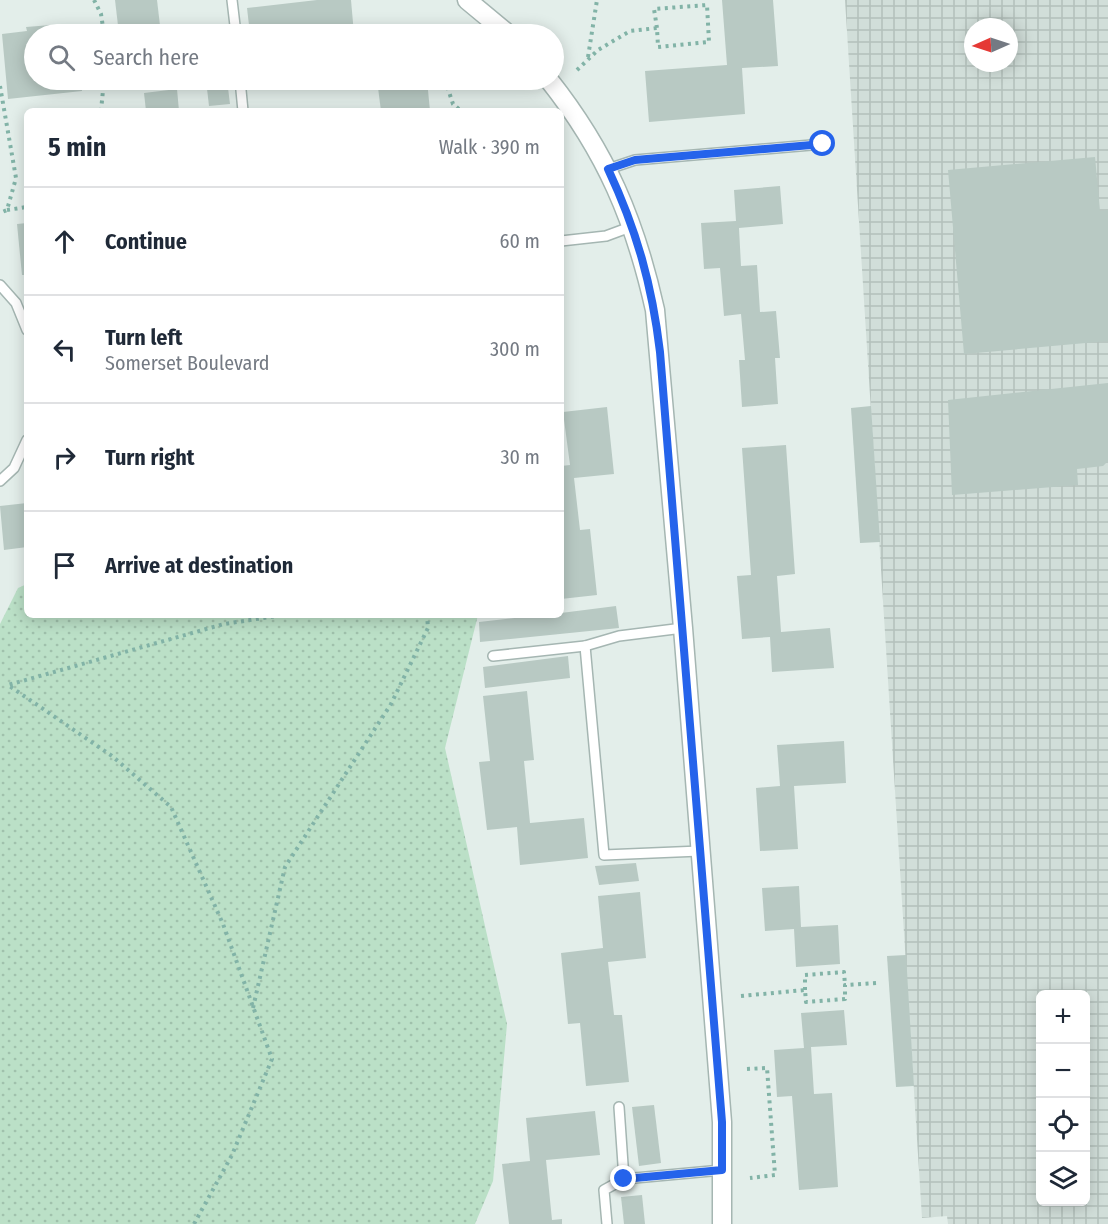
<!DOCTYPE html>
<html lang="en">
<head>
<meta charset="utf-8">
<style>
  body { margin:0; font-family:"Fira Sans Condensed",sans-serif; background:#f6f6f7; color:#1f2937 }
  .controls { position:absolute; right:18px; bottom:18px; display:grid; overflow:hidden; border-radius:9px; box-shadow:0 3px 15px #0003 }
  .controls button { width:54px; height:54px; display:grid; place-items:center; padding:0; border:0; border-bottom:2px solid #e0e1e3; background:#fff; color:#1f2937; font:30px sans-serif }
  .compass { position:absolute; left:964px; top:18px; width:54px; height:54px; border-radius:50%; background:#fff; box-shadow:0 3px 15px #0003; rotate:267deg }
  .stop { position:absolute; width:18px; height:18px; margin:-14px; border:4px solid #2563eb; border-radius:50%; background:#fff }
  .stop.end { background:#2563eb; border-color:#fff; box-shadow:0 2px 6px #0008 }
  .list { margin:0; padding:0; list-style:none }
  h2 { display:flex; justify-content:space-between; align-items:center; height:78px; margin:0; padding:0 24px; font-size:26px }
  h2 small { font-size:20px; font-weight:400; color:#747a83 }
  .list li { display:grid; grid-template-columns:39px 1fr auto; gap:18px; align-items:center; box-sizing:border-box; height:108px; padding:0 24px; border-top:2px solid #e0e1e3 }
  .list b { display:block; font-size:22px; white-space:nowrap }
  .list p { margin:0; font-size:20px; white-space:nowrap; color:#747a83 }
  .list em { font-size:20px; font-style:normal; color:#747a83 }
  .icon { flex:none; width:33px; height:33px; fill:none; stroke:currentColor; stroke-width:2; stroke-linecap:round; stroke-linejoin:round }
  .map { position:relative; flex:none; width:1108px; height:1224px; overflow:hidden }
  .search { position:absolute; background:#fff; box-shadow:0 3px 15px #0003; left:24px; top:24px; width:540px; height:66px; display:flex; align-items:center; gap:15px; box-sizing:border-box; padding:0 21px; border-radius:33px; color:#747a83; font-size:22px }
  .panel { position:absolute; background:#fff; box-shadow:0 3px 15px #0003; left:24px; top:108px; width:540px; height:510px; border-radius:9px }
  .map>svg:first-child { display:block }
</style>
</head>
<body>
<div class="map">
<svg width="1108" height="1224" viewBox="0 0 1108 1224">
  <defs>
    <pattern id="industrial-grid" width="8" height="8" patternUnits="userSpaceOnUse" patternTransform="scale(1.5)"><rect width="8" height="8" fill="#d1ded9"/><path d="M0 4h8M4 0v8" fill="none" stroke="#b3c0bb"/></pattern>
    <pattern id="grass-dots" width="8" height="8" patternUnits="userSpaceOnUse" patternTransform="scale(1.5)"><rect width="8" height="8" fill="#bbe0c7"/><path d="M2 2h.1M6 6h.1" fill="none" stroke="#a0c1ac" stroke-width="1.8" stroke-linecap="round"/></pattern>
  </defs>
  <rect width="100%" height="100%" fill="#e3eeea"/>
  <path fill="url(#industrial-grid)" fill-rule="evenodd" d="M845,0H1108V1224H948L947,1216L922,1218ZM973,27H1009V63H973ZM1040,994H1086V1202H1040Z"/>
  <path fill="url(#grass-dots)" d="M27,584V615H478L445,748L507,1024L493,1181L475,1224H0V624L18,588Z"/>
  <g fill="#b8c9c3">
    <path d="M115,0H157L161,34H119Z"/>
    <path d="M317,0H351L354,34H250L247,8Z"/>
    <path d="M722,0H773L778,66L742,68L745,114L649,122L645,71L727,65Z"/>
    <path d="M51,25V31L76,29L77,34H34V80H81L82,91L8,99L2,34L27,31L26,27Z"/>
    <path d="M222,26L223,34H202L201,29Z"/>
    <path d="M206,80H227L230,104L209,106Z"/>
    <path d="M377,80H427L430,111H381Z"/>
    <path d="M177,89L179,111H146L144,93Z"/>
    <path d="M1095,157L1100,211L1108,210V341L964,354L948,170Z"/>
    <path d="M780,186L783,224L739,228L741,266L757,265L760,312L776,311L780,358H775L778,404L742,407L739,360H745L741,314L724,316L720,268L704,269L701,223L736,221L734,190Z"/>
    <path d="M27,223V275H22L17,224Z"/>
    <path d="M1108,383V461L1103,466L1077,469L1078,485L952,495L948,400Z"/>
    <path d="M871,406L880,542L860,543L851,408Z"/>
    <path d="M607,407L614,474L574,478L580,530L590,529L597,595L561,599V466L570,465L563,412Z"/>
    <path d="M786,445L795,574L777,576L781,632L830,628L834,668L772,672L770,637L742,639L737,576L751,575L742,448Z"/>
    <path d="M27,503V547L4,550L0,506Z"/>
    <path d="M616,606L619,628L480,642L479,622L540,615H561V613Z"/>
    <path d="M568,656L570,678L485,688L483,667Z"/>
    <path d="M527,691L534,760L524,761L530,823L584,818L588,858L520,865L517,827L487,830L479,762L490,761L483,696Z"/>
    <path d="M844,741L846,783L794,786L798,849L760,851L756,788L780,786L777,745Z"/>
    <path d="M636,863L639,881L599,885L595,866Z"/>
    <path d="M799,886L801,927L838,925L840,964L796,967L794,929L765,931L762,888Z"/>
    <path d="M640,892L646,958L608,962L614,1015H622L629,1082L586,1086L580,1023L568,1024L561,953L603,948L598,896Z"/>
    <path d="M906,955L914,1086L896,1087L887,956Z"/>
    <path d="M844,1010L847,1045L811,1047L814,1094L832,1093L838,1187L799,1190L792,1096L777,1097L774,1050L804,1048L801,1013Z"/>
    <path d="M654,1105L661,1163L639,1166L632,1107Z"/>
    <path d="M595,1111L600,1155L546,1160L552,1220L562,1219V1224H509L502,1164L530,1161L526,1118Z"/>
    <path d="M642,1195L645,1224H624L621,1197Z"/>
  </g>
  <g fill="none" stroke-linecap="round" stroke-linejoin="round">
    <defs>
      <g id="lane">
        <path d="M232,0L236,34"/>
        <path d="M240,80L243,111"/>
        <path d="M608,169L635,160L823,144"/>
        <path d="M561,241L606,236L633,226"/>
        <path d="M0,285L16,303L27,330"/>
        <path d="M0,481L14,468L27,440"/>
        <path d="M585,646L604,855L700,851"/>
        <path d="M493,656L585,646L619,636L683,628"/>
        <path d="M619,1107L624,1179"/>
        <path d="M607,1224L604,1190L624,1179L722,1170"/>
      </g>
      <g id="street">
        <path d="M467,0L508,34"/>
        <path d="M549,80C606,152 635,220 655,310L683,628L722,1122V1224"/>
      </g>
    </defs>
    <use href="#lane" stroke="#a5b6b2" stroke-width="12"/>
    <use href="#street" stroke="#a5b6b2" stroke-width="21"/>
    <g stroke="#82b3a7" stroke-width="4" stroke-dasharray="3 4.5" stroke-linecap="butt">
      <path d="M94,0L101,14L104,34"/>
      <path d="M460,34L462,32"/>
      <path d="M588,57L597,0"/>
      <path d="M577,70L598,50L630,31L657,28L658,47L709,42L707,5L654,9L657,28"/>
      <path d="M445,80L453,104L461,111"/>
      <path d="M0,86L16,178L7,210L0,213"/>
      <path d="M101,111L104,80"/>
      <path d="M7,210L27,207"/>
      <path d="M805,990V975L844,972L845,985"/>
      <path d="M741,996L805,990L806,1002L845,999V985L877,983"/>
      <path d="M253,1008L285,867L391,704L428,628L427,615"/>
      <path d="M747,1069L767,1068L775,1175L750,1178"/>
      <path d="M194,1224L232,1155L272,1059L223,924L171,807L112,756L8,685L224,624L283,615"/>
    </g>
    <use href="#lane" stroke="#fff" stroke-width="9"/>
    <use href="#street" stroke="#fff" stroke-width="18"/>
  </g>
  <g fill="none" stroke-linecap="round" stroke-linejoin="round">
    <path stroke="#2563eb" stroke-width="8" d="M624,1179L722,1170V1122L660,352C652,285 637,231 608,169L635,160L823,144"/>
  </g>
</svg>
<div class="controls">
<button>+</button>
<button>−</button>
<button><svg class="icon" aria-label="locate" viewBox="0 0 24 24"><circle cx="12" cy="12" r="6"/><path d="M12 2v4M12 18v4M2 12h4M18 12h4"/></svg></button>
<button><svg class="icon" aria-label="layers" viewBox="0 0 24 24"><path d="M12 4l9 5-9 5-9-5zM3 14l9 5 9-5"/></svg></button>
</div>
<svg class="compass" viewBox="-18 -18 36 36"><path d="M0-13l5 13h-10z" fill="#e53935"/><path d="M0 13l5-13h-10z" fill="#747a83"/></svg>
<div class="stop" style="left:823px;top:144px"></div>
<div class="stop end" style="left:624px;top:1179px"></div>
<div class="search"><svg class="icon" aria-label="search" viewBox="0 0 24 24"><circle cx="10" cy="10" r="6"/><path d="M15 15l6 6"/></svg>Search here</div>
<section class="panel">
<h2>5 min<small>Walk · 390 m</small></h2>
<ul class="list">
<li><svg class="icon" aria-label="ahead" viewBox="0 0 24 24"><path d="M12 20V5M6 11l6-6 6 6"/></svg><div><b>Continue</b></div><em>60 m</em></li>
<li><svg class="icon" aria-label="left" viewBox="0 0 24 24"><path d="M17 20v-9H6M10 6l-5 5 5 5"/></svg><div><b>Turn left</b><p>Somerset Boulevard</p></div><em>300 m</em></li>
<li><svg class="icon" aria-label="right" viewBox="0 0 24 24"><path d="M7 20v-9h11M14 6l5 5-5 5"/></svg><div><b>Turn right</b></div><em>30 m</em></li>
<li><svg class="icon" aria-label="arrive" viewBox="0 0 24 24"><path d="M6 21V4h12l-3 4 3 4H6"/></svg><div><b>Arrive at destination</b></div></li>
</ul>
</section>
</div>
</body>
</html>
